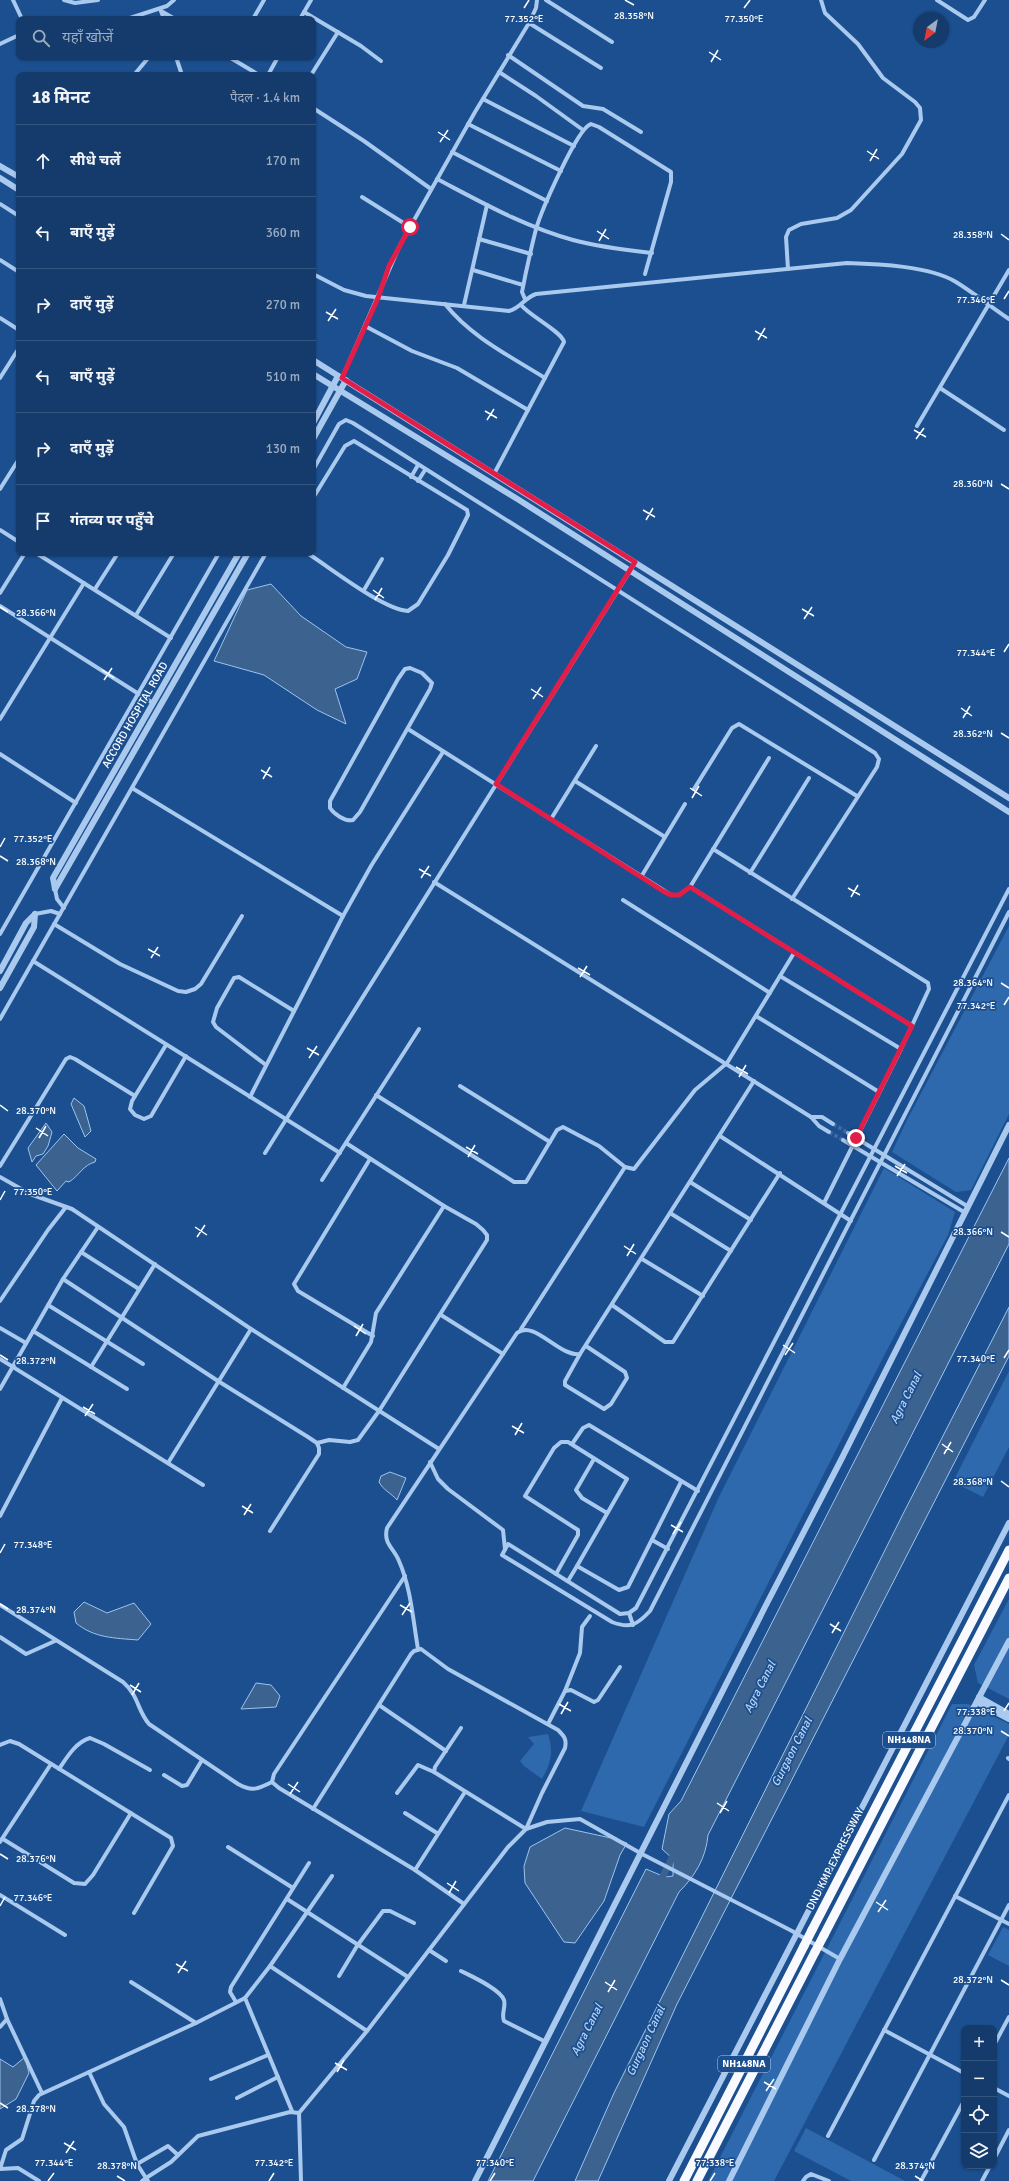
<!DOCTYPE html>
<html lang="hi">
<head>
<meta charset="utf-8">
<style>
  body { margin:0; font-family:Signika,"Noto Sans Devanagari",sans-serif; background:#214673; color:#f1f3f6 }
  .controls { position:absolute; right:12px; bottom:12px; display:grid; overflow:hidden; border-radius:8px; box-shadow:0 1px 3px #0004 }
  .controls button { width:36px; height:36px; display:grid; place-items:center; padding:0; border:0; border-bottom:1px solid #33557e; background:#143b6b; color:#f1f3f6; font:20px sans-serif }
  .compass { position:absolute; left:913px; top:12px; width:36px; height:36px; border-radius:50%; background:#143b6b; box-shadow:0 1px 3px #0004; rotate:212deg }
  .stop { position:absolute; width:12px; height:12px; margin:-9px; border:3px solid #e11d48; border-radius:50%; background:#fff }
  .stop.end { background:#e11d48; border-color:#fff; box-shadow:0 1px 4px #0008 }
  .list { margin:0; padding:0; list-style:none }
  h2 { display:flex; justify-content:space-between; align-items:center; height:52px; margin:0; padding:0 16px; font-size:17px }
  h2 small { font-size:13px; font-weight:400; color:#9dadc1 }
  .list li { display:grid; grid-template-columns:26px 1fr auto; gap:12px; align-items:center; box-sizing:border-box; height:72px; padding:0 16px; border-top:1px solid #33557e }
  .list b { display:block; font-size:15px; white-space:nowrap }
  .list em { font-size:13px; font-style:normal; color:#9dadc1 }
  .icon { flex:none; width:22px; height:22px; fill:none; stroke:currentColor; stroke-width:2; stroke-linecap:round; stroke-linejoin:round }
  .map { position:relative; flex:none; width:1009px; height:2181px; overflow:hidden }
  .search { position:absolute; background:#143b6b; box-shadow:0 1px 3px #0004; left:16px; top:16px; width:300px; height:44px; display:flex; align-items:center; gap:10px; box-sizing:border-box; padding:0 14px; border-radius:8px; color:#9dadc1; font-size:15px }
  .panel { position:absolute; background:#143b6b; box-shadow:0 1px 3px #0004; left:16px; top:72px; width:300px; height:484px; border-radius:8px }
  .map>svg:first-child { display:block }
</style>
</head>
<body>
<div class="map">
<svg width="1009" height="2181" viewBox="0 0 1009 2181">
  <rect width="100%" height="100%" fill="#1b4f8f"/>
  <g fill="#2e69ad">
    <path d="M1009,926V1114L971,1190L956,1192L892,1152L907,1120Z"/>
    <path d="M884,1168L955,1212L948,1235L887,1350L644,1827L581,1811L718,1499Z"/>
    <path d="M1009,1371V1447L983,1497L953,1482Z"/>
    <path d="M1009,1599V1699L978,1683L974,1665Z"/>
    <path d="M952,1704H968L1009,1724V1735L774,2181H708Z"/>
    <path d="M548,1734C554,1752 551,1763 542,1779L524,1766L520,1761L534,1744L528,1737Z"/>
    <path d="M1003,1927L1009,1930V1966L988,1955Z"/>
    <path d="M806,2128L905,2181H851L794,2151Z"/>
  </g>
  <g fill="#3c6290" stroke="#9cc4f0">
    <path d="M271,584L301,616L346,647L367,652L357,679L335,689L346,724L317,710L264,675L214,661L247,590Z"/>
    <path d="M74,1098L84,1106L91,1131L85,1137L71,1104Z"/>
    <path d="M46,1123L52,1132L48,1146L43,1154L36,1156L32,1162L28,1148Z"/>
    <path d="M64,1134L78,1148L96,1159L95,1162C83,1165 79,1176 69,1182L66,1181L57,1191L36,1165Z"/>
    <path d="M1009,1158V1244L708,1835C706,1858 695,1876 679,1892L533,2181H488L646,1869L665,1877L673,1876V1859L662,1849L669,1814L681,1801Z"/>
    <path d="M1009,1307V1356L677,2004L598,2181H575L614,2093L904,1512Z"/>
    <path d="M390,1472L406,1478L397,1500C391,1493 383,1490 379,1482L381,1476Z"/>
    <path d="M84,1602L107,1613L134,1603L151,1624L138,1640C114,1638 94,1638 76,1623L74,1612Z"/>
    <path d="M256,1683L271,1685L280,1696L276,1707L241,1709Z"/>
    <path d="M565,1828L611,1838L627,1843L620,1855L604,1901L575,1943L564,1942L525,1883L524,1866L530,1847Z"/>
    <path d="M25,2057L29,2073L16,2099L0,2109V2059L13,2067Z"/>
  </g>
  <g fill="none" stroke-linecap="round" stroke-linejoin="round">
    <path stroke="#3c6290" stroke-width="7" d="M659,1884L676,1850"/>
    <g stroke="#3d69a0" stroke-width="4" stroke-dasharray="4 2" stroke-linecap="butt">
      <path d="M833,1124L848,1133"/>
      <path d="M829,1132L843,1140"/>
    </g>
    <g stroke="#a9c9ee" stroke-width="4">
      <path d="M13,0L22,19"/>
      <path d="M64,0L75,3L98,0"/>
      <path d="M546,0L612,42"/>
      <path d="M937,0L968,20L974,17L985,0"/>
      <path d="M161,11L175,19"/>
      <path d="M161,11L164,19"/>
      <path d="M304,12L361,46L381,61"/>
      <path d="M127,19L167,6L174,0"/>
      <path d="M253,19L264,0"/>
      <path d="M300,19L311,0"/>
      <path d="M529,23L601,68"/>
      <path d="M0,44L19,35"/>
      <path d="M508,55L583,106L603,109L641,132"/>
      <path d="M176,57L182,75"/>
      <path d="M229,57L259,75"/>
      <path d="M499,72L536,96L583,130"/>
      <path d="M134,75L149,57"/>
      <path d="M268,75L278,57"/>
      <path d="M311,75L338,32"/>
      <path d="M483,99L574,146"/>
      <path d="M313,108L364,141L431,189"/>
      <path d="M468,124L561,171"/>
      <path d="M452,152L547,201"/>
      <path d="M437,179C481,202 525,227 573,240C599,247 625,250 652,253"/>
      <path d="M362,197L410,227"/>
      <path d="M0,204L19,216"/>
      <path d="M479,239L531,254"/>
      <path d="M0,260L19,272"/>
      <path d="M788,269L786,237L789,230L801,224L837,218L851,210L902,154L921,120L920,108L915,102L883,78L858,44L825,13L821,0"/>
      <path d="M473,270L523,285"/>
      <path d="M313,274L344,290L366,296L509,311C521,308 524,298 536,294L847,263C878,264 930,266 956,282C974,293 991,307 1009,319"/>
      <path d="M525,299L522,292C526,271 531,249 536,229C541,212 577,128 591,124L599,127L671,172V182L645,274"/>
      <path d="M445,304C471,337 510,356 545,378"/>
      <path d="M464,305L487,205"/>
      <path d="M0,318L19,330"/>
      <path d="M365,326L412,351L457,368L528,410"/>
      <path d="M0,378L19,348"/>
      <path d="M342,378L400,245L475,112L529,23L536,8L537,0"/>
      <path d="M940,388L1004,430"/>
      <path d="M917,426L1009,270"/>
      <path d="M313,470L339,424L346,420L353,423L875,753L879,759L877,767L792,899"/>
      <path d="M494,474L564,342C562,332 530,316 521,305"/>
      <path d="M411,477L418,465"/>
      <path d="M418,481L425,470"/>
      <path d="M0,489L19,459"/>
      <path d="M0,530L19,542"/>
      <path d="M36,553L171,638"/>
      <path d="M307,553C331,568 382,609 408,611L418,604L448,555L468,515L467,510L354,441L345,446L313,498"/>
      <path d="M95,589L118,553"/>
      <path d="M364,590L382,559"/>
      <path d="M0,593L25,553"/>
      <path d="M0,606L153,703"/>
      <path d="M136,615L174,553"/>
      <path d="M410,668L422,673L432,683L430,689L360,812L353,820C345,822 334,814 330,808V801L398,679L405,669Z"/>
      <path d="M0,719L84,583"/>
      <path d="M408,729L671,895H679L690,887L769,758"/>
      <path d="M0,754L76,803"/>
      <path d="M575,781L665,837"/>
      <path d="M132,788L343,916"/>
      <path d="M694,789L732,728L739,724L857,796"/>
      <path d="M551,819L596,746"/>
      <path d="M713,849L928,983L929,989L901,1049L824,1203"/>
      <path d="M750,873L809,778"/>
      <path d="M641,877L685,804"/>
      <path d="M434,882L811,1117L819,1126L829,1132"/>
      <path d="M690,887L912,1026"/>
      <path d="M55,889L57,899L64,908"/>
      <path d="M1009,889L636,1608L629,1613L620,1614L508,1544L502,1555L612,1622C630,1629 637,1625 650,1611L1009,912"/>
      <path d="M623,900L770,993"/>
      <path d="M35,914L51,911L60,914"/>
      <path d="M54,924L120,964L178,991L186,992L195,989L201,984L242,916"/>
      <path d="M0,934L219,553"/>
      <path d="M33,961L340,1153"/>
      <path d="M780,976L901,1049"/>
      <path d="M756,1016L879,1092"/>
      <path d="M0,1019L266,553"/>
      <path d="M166,1045L132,1101L130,1109L135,1115L144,1119L151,1116L186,1056"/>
      <path d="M266,1065L216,1027L213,1022L217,1008L234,978L239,977L294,1011"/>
      <path d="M460,1086L550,1142"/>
      <path d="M376,1095L514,1182H526L557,1130L563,1127L599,1146L625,1167L634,1169L695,1090L727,1063L794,953"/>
      <path d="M250,1097L343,916L371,866L443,752"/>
      <path d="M811,1117H822L833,1124"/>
      <path d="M848,1133L967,1206"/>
      <path d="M720,1136L851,1221"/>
      <path d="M843,1140L964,1212"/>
      <path d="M265,1153L635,563"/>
      <path d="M370,1159L294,1284L298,1291L373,1336"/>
      <path d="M0,1166L66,1059L70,1057L75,1059L135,1096"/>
      <path d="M0,1177L30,1194L72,1209L251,1329L439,1449"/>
      <path d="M322,1180L419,1029"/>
      <path d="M690,1182L751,1220"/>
      <path d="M670,1213L731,1251"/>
      <path d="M81,1252L139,1289"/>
      <path d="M642,1259L703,1296"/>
      <path d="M63,1279L218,1381L308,1437L317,1443L319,1448V1454L270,1531"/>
      <path d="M0,1301L48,1230L66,1207"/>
      <path d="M48,1305L143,1364"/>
      <path d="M612,1305L665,1342H673L780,1173"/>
      <path d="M441,1315L503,1354"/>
      <path d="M0,1328L26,1343"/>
      <path d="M521,1329L625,1167"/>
      <path d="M33,1331L127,1389"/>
      <path d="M580,1354L565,1381V1385L604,1409L611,1404L627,1378L625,1372L586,1346"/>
      <path d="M0,1359L203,1485"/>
      <path d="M91,1367L155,1264"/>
      <path d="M343,1388L371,1342L376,1313L444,1206"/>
      <path d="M0,1389L63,1279L98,1227"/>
      <path d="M317,1443L329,1440L350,1442L358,1440L379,1411L487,1240V1235L483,1230L476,1224L444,1206L346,1143"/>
      <path d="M572,1444L583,1428L589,1425L698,1491"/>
      <path d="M594,1459L576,1490L582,1498L607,1513"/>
      <path d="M430,1462L438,1479L448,1489L503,1530L505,1549"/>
      <path d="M168,1463L251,1329"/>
      <path d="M0,1516L62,1398"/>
      <path d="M652,1540L668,1549"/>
      <path d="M556,1574L578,1535V1530L525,1496L554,1448L561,1442H568L627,1479L577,1566"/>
      <path d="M405,1576L274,1774L272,1782L279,1788L415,1870L464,1904"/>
      <path d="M568,1581L577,1566L619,1590L628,1587L681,1482"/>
      <path d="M0,1605L123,1682C139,1696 137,1710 149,1724L238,1784C252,1792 258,1789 272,1782"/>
      <path d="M629,1613L633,1625"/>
      <path d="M0,1637L26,1654L55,1641"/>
      <path d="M418,1649C413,1620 411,1588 399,1561C394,1548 383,1544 387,1528L517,1333C534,1319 559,1357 580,1354L754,1081"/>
      <path d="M565,1691L580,1653L582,1627L590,1616"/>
      <path d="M379,1705L446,1751"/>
      <path d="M548,1724L565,1691L571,1690L594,1702L598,1700L620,1667"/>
      <path d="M0,1745L10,1741L19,1744L171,1838L173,1846L134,1913"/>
      <path d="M1008,1758L1009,1759"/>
      <path d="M59,1769C67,1757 76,1742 90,1738L104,1744L150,1770"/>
      <path d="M164,1775L182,1786L187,1785L202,1760"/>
      <path d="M397,1793L418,1765L434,1772"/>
      <path d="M313,1809L411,1654L414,1651L421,1649L448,1669L558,1730C564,1736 567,1739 565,1748L542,1793L526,1829L434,1772L435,1767L461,1728"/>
      <path d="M405,1813L437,1833"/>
      <path d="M3,1839L74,1883L85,1884L93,1875L131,1813"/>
      <path d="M0,1842L51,1764"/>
      <path d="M228,1847L293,1888"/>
      <path d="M415,1870L465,1792"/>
      <path d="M0,1895L65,1935"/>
      <path d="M955,1896L1009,1924"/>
      <path d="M287,1899L408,1977"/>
      <path d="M429,1950L446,1961"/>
      <path d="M270,1966L367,2031"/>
      <path d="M461,1971C471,1976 500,1989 504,2000C506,2007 501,2014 504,2021L544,2041"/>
      <path d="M339,1976L357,1946L383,1911H390L414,1923"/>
      <path d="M131,1982L196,2023"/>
      <path d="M0,1999L7,2019L42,2093"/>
      <path d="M236,2002L230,1992L231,1987L309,1863"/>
      <path d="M0,2027L7,2019"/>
      <path d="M884,2030L964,2073"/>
      <path d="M994,2045L1009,2017"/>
      <path d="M89,2072L104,2104L124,2127L137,2164"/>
      <path d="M211,2079L268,2055"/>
      <path d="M994,2088L1009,2096"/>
      <path d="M237,2098L278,2077"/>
      <path d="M292,2111L245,1998L270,1966L332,1876"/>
      <path d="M828,2136L1009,1795"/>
      <path d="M994,2159L1009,2130"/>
      <path d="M874,2160L1009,1905"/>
      <path d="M39,2181L18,2168L0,2169L6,2150L22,2139L34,2101L39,2095L196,2023L245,1998"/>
      <path d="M142,2181L146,2178L137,2164L168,2146L178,2155"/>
      <path d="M148,2181L146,2178L171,2162L198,2136L290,2112L299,2113"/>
      <path d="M301,2181L299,2113L367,2031L508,1847L526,1829L547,1822L580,1819L642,1854L792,1931L840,1959"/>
      <path d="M803,2181L806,2177L811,2174L829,2181"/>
      <path d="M921,2181L964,2101"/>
      <path d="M982,2181L990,2166"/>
    </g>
    <g stroke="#a9c9ee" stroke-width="6">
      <path d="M0,166L19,177"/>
      <path d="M0,178L19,190"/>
      <path d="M313,360L1009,798"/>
      <path d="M313,374L519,500L1009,812"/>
      <path d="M313,423L338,376"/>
      <path d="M313,439L346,380"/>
      <path d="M55,889L248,553"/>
      <path d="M55,889L53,878L239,553"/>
      <path d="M0,971L26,923L35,914"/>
      <path d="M0,988L34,927L35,914"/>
      <path d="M979,1697L1009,1714"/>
      <path d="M977,1702L1009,1719"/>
      <path d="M475,2181L765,1607L841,1460L1009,1125"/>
      <path d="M669,2181L1009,1523"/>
      <path d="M729,2181L840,1959L1009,1641"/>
    </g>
    <g stroke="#f8faff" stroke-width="9">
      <path d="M812,1930L1009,1550"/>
      <path d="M824,1935L1009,1578"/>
      <path d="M684,2181L804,1946"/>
      <path d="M697,2181L815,1952"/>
    </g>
    <g stroke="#f8faff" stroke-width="9">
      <path d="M804,1946L812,1930"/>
      <path d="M815,1952L824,1935"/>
    </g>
  </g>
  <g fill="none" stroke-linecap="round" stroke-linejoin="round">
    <path stroke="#e11d48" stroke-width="5" d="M410,227L389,266L378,298L342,378L635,562L496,784L663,891L671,895H679L690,887L912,1026L856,1138"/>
  </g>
  <path fill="none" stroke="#fff" stroke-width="1.5" d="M625,0L634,5M524,8L529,0M744,8L750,0M709,52L721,60M711,62L718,50M438,132L450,140M440,142L448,130M867,151L879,159M870,161L877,149M597,231L609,239M1001,234L1009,240M599,241L606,229M1004,299L1009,291M326,312L338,319M328,321L336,309M755,331L767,338M758,340L765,328M485,411L497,418M487,420L494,409M914,430L926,437M916,439L924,428M1001,484L1009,489M643,510L655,517M646,520L653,508M373,590L384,598M375,600L382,588M0,607L8,612M802,609L814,616M804,619L812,607M1004,652L1009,644M102,670L114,678M104,680L112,668M531,689L543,697M533,699L541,687M961,708L972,716M963,718L970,706M1001,733L1009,738M261,770L272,777M263,779L270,767M690,788L702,796M692,798L699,786M0,847L5,838M0,856L8,861M419,869L431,876M421,878L429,866M848,888L860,895M851,897L858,885M148,949L160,956M151,958L158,947M578,968L590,975M580,977L587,966M1001,983L1009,988M1004,1005L1009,997M307,1048L319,1055M309,1058L317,1046M736,1067L748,1074M739,1077L746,1065M0,1105L8,1111M36,1128L48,1136M39,1138L46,1126M466,1147L478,1154M468,1157L475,1145M895,1166L907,1173M897,1176L905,1164M0,1200L5,1191M195,1227L207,1235M1001,1232L1009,1237M197,1237L205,1225M624,1246L636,1254M627,1256L634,1244M354,1326L366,1334M356,1336L363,1324M783,1345L795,1353M0,1355L8,1360M785,1355L793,1343M1004,1358L1009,1350M83,1407L95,1414M85,1416L93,1404M512,1426L524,1433M515,1435L522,1423M942,1444L953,1452M944,1454L951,1442M1001,1481L1009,1487M242,1506L253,1513M244,1515L251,1504M671,1525L683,1532M673,1534L681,1522M0,1553L5,1544M0,1604L8,1609M400,1605L412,1612M402,1615L410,1603M830,1624L841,1631M832,1633L839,1622M130,1685L141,1692M132,1695L139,1683M559,1704L571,1711M1004,1711L1009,1703M561,1714L568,1702M1001,1731L1009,1736M288,1784L300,1792M290,1794L298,1782M717,1803L729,1811M720,1813L727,1801M0,1854L8,1859M447,1883L459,1891M449,1893L456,1881M876,1902L888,1910M0,1906L5,1897M878,1912L886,1900M176,1964L188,1971M178,1973L186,1961M1001,1980L1009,1985M605,1982L617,1990M608,1992L615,1980M335,2063L347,2070M337,2072L344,2060M764,2082L776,2089M766,2091L774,2079M0,2103L8,2108M64,2143L76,2150M66,2153L74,2141M117,2176L125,2181M915,2176L923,2181M48,2181L54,2173M269,2181L274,2173M490,2181L495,2173M710,2181L715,2173"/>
  <g text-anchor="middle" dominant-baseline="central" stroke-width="3.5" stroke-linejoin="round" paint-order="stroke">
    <g fill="#1b4f8f" stroke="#bbcadd" stroke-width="1">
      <rect x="883" y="1732" width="52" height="16" rx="3"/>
      <rect x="718" y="2056" width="52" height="16" rx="3"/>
    </g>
    <g font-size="10" font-weight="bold" fill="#fff">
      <text x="909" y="1740">NH148NA</text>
      <text x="744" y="2064">NH148NA</text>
    </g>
    <g font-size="11" fill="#fff" stroke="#1b4f8f">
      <text transform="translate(135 715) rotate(-60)">ACCORD HOSPITAL ROAD</text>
      <text transform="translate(835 1859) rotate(-63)">DND KMP EXPRESSWAY</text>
    </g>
    <g font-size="12" font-style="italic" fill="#b5d3f5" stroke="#1b4f8f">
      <text transform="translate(906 1398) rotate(-63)">Agra Canal</text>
      <text transform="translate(760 1687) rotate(-63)">Agra Canal</text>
      <text transform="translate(792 1752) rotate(-63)">Gurgaon Canal</text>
      <text transform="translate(587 2030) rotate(-63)">Agra Canal</text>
      <text transform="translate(646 2041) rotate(-65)">Gurgaon Canal</text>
    </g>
  </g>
  <g font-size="10" text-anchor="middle" fill="#fff" stroke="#1b4f8f" stroke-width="3.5" stroke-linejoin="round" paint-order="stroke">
    <text x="634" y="19">28.358°N</text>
    <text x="524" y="22">77.352°E</text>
    <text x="744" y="22">77.350°E</text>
    <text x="973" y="238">28.358°N</text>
    <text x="976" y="303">77.346°E</text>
    <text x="973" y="487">28.360°N</text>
    <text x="36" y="616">28.366°N</text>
    <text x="976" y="656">77.344°E</text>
    <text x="973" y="737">28.362°N</text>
    <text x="33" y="842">77.352°E</text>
    <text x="36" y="865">28.368°N</text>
    <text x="973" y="986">28.364°N</text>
    <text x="976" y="1009">77.342°E</text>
    <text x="36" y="1114">28.370°N</text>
    <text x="33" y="1195">77.350°E</text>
    <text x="973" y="1235">28.366°N</text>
    <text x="976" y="1362">77.340°E</text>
    <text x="36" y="1364">28.372°N</text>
    <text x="973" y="1485">28.368°N</text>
    <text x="33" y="1548">77.348°E</text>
    <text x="36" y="1613">28.374°N</text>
    <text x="976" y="1715">77.338°E</text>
    <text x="973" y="1734">28.370°N</text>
    <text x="36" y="1862">28.376°N</text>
    <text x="33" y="1901">77.346°E</text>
    <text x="973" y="1983">28.372°N</text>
    <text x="36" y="2112">28.378°N</text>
    <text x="54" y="2166">77.344°E</text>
    <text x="274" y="2166">77.342°E</text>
    <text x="495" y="2166">77.340°E</text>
    <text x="715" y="2166">77.338°E</text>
    <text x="117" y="2169">28.378°N</text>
    <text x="915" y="2169">28.374°N</text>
  </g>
</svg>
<div class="controls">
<button>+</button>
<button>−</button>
<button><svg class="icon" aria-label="locate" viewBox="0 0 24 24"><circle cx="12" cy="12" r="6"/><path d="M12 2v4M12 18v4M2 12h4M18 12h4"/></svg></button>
<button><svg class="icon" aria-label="layers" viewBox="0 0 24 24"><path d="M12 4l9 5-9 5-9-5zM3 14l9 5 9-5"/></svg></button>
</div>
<svg class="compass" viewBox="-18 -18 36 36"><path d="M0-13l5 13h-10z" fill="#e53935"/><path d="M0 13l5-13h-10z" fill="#9dadc1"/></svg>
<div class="stop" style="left:410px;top:227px"></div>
<div class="stop end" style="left:856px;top:1138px"></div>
<div class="search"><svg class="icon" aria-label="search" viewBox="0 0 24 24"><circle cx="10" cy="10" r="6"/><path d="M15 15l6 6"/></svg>यहाँ खोजें</div>
<section class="panel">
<h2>18 मिनट<small>पैदल · 1.4 km</small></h2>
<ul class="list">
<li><svg class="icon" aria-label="ahead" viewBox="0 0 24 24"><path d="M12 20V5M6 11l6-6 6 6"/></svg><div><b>सीधे चलें</b></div><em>170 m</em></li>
<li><svg class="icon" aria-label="left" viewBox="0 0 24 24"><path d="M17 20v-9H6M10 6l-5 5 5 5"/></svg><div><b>बाएँ मुड़ें</b></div><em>360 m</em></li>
<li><svg class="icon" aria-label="right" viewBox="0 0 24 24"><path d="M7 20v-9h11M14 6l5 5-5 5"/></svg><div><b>दाएँ मुड़ें</b></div><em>270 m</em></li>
<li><svg class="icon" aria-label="left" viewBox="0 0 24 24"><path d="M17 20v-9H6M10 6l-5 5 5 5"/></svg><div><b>बाएँ मुड़ें</b></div><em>510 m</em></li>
<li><svg class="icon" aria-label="right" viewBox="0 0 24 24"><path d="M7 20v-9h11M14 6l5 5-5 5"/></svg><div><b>दाएँ मुड़ें</b></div><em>130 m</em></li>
<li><svg class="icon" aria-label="arrive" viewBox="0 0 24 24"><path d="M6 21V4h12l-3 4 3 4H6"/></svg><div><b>गंतव्य पर पहुँचे</b></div></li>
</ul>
</section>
</div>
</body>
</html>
